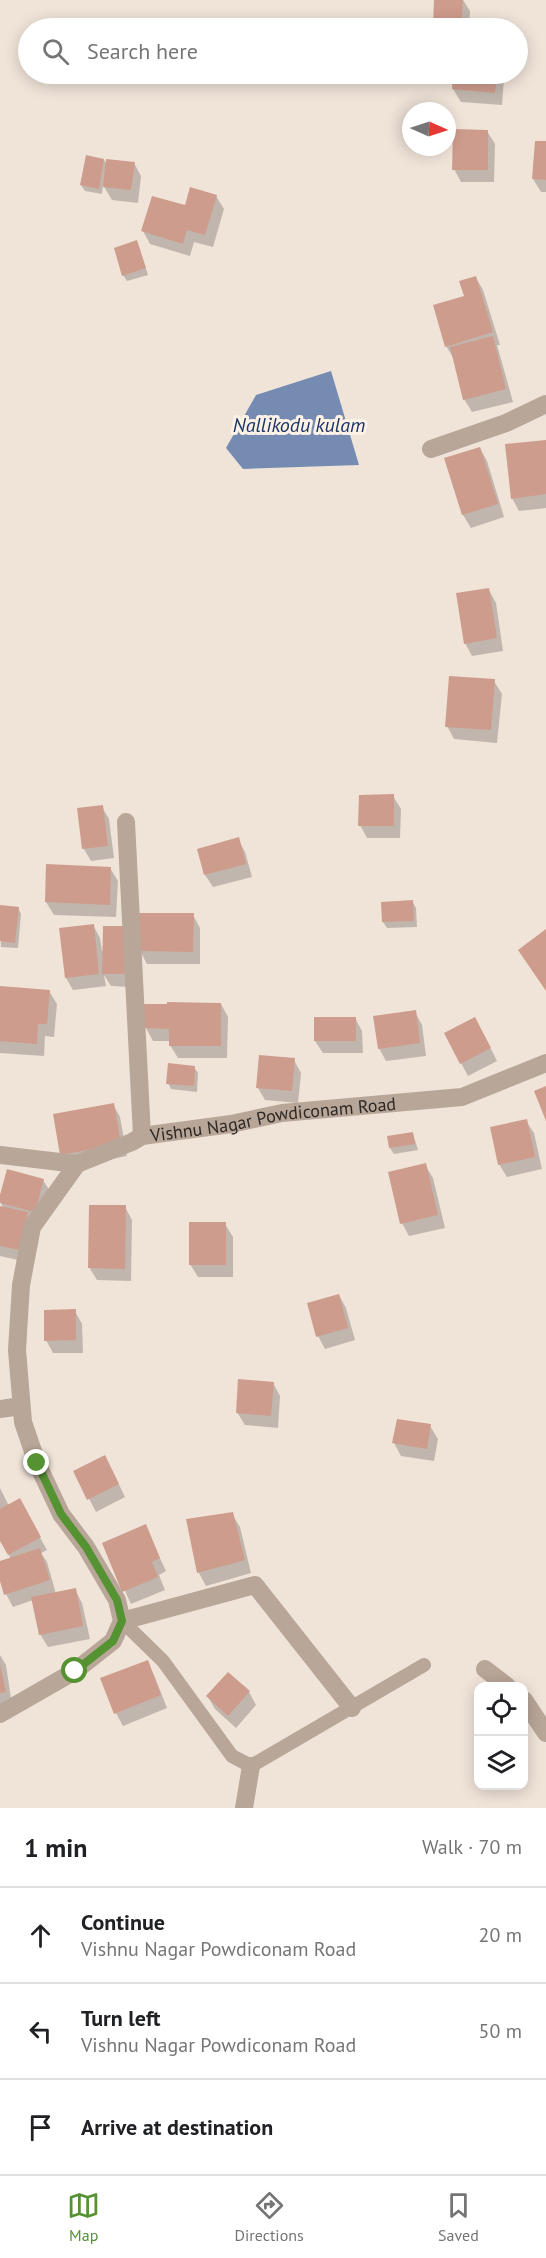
<!DOCTYPE html>
<html lang="en">
<head>
<meta charset="utf-8">
<style>
  body { margin:0; font-family:"PT Sans",sans-serif; background:#f2f2f2; color:#202124 }
  .controls { position:absolute; right:18px; bottom:18px; display:grid; overflow:hidden; border-radius:12px; box-shadow:0 3px 15px #0003 }
  .controls button { width:54px; height:54px; display:grid; place-items:center; padding:0; border:0; border-bottom:2px solid #e0e0e0; background:#fff; color:#202124; font:30px sans-serif }
  .compass { position:absolute; left:402px; top:102px; width:54px; height:54px; border-radius:50%; background:#fff; box-shadow:0 3px 15px #0003; rotate:93deg }
  .stop { position:absolute; width:18px; height:18px; margin:-14px; border:4px solid #559231; border-radius:50%; background:#fff }
  .stop.end { background:#559231; border-color:#fff; box-shadow:0 2px 6px #0008 }
  .list { margin:0; padding:0; list-style:none }
  h2 { display:flex; justify-content:space-between; align-items:center; height:78px; margin:0; padding:0 24px; font-size:26px }
  h2 small { font-size:20px; font-weight:400; color:#757577 }
  .list li { display:grid; grid-template-columns:39px 1fr auto; gap:18px; align-items:center; box-sizing:border-box; height:96px; padding:0 24px; border-top:2px solid #e0e0e0 }
  .list b { display:block; font-size:22px; white-space:nowrap }
  .list p { margin:0; font-size:20px; white-space:nowrap; color:#757577 }
  .list em { font-size:20px; font-style:normal; color:#757577 }
  .icon { flex:none; width:33px; height:33px; fill:none; stroke:currentColor; stroke-width:2; stroke-linecap:round; stroke-linejoin:round }
  .map { position:relative; flex:none; width:546px; height:1808px; overflow:hidden }
  .search { position:absolute; background:#fff; box-shadow:0 3px 15px #0003; left:18px; right:18px; top:18px; height:66px; display:flex; align-items:center; gap:15px; box-sizing:border-box; padding:0 21px; border-radius:33px; color:#757577; font-size:22px }
  .sheet { height:366px; background:#fff }
  nav { display:flex; justify-content:space-around; align-items:center; box-sizing:border-box; height:84px; border-top:2px solid #e0e0e0; background:#fff; font-size:16px; color:#757577 }
  nav a { display:grid; justify-items:center; gap:3px }
  nav .on { color:#559231 }
  .map>svg:first-child { display:block }
</style>
</head>
<body>
<div class="map">
<svg width="546" height="1808" viewBox="0 0 546 1808">
  <rect width="100%" height="100%" fill="#f0e4d9"/>
  <path fill="#758bb2" d="M331,371L359,465L243,469L226,448L256,395Z"/>
  <g fill="#0003">
    <path d="M436,0H463L470,11L469,28H434Z"/>
    <path d="M455,74H501L504,79L502,105L461,102L453,89Z"/>
    <path d="M487,131L495,144L494,182H461L454,169Z"/>
    <path d="M546,143V192H541L533,179Z"/>
    <path d="M104,160L107,165L134,163L141,176L138,203L112,200L103,185L102,194L85,191L81,185Z"/>
    <path d="M216,196L224,209L213,247L194,242L190,256L150,244L143,231L186,207Z"/>
    <path d="M137,242L148,275L127,281L123,275Z"/>
    <path d="M476,278L483,290L500,345H497L513,402L472,412L464,399L454,359L446,346L466,297Z"/>
    <path d="M546,441V508L519,511L512,498Z"/>
    <path d="M480,448L487,461L504,517L471,528L463,515L446,459Z"/>
    <path d="M489,590L496,603L503,651L472,656L465,643Z"/>
    <path d="M494,681L502,694L497,743L454,739L447,726Z"/>
    <path d="M393,796L401,809L400,838H367L360,825Z"/>
    <path d="M102,807L109,819L114,858L91,861L84,849Z"/>
    <path d="M238,839L245,852L252,877L213,887L205,875Z"/>
    <path d="M110,868L118,881L116,917L54,915L46,902Z"/>
    <path d="M412,901L416,908L417,927L387,928L383,922Z"/>
    <path d="M18,908L21,914L18,948L1,947L0,913Z"/>
    <path d="M193,915L200,928V964H147L140,951Z"/>
    <path d="M93,925L100,938L102,951H104V927L131,987L111,986L104,975L106,986L73,990L66,978Z"/>
    <path d="M0,987L49,991L57,1004L54,1037L45,1036L44,1056L0,1053Z"/>
    <path d="M221,1004L228,1017L227,1058H178L170,1045V1041H153L146,1028Z"/>
    <path d="M415,1012L422,1025L426,1056L386,1061L379,1048Z"/>
    <path d="M355,1018L362,1031L363,1053H323L315,1041Z"/>
    <path d="M482,1031L497,1061L468,1076L461,1063Z"/>
    <path d="M294,1060L301,1073L298,1103L265,1100L258,1088Z"/>
    <path d="M194,1067L198,1073L197,1092L171,1089L168,1083Z"/>
    <path d="M113,1104L120,1117L127,1156L69,1167L62,1154Z"/>
    <path d="M526,1121L534,1133L542,1169L507,1177L499,1164Z"/>
    <path d="M413,1134L418,1150L394,1154L390,1148Z"/>
    <path d="M425,1165L433,1178L445,1228L409,1236L402,1223Z"/>
    <path d="M43,1180L51,1193L27,1262L0,1256V1208H3L0,1200Z"/>
    <path d="M125,1207L132,1220L131,1281L97,1280L89,1267Z"/>
    <path d="M225,1224L233,1237V1277H198L190,1264Z"/>
    <path d="M339,1295L346,1308L355,1340L325,1349L318,1336Z"/>
    <path d="M75,1311L82,1324L83,1353H53L46,1340Z"/>
    <path d="M273,1383L280,1396L278,1428L245,1425L237,1412Z"/>
    <path d="M430,1426L438,1439L434,1461L401,1456L394,1443Z"/>
    <path d="M112,1470L125,1497L96,1512L75,1472Z"/>
    <path d="M0,1488L9,1506L19,1500L47,1550L41,1553L47,1562L56,1594L75,1590L82,1603L90,1639L48,1647L40,1634L33,1600L13,1607L6,1594L0,1576V1562L11,1559L0,1538Z"/>
    <path d="M232,1514L240,1527L251,1573L206,1586L199,1573L188,1520Z"/>
    <path d="M145,1526L166,1571L159,1575L165,1590L131,1604L103,1543Z"/>
    <path d="M0,1655L6,1665L12,1705L0,1707Z"/>
    <path d="M147,1662L154,1675L167,1708L123,1726L116,1713Z"/>
    <path d="M228,1674L249,1692L256,1705L236,1728L215,1709L208,1697Z"/>
  </g>
  <g fill="#ce9c8c">
    <path d="M434,0H463L461,28H433Z"/>
    <path d="M453,74H497L495,93L452,89Z"/>
    <path d="M453,129L488,130V170H452Z"/>
    <path d="M535,141H546V180L532,179Z"/>
    <path d="M86,155L104,159L99,189L80,185Z"/>
    <path d="M106,159L135,162L131,190L103,187Z"/>
    <path d="M190,187L217,195L205,235L187,230L183,244L141,231L152,196L185,205Z"/>
    <path d="M137,240L146,268L122,276L114,248Z"/>
    <path d="M476,276L493,332L445,347L433,305L464,296L459,281Z"/>
    <path d="M493,336L506,389L463,400L450,347Z"/>
    <path d="M546,440V494L511,499L505,444Z"/>
    <path d="M480,447L498,504L462,515L444,458Z"/>
    <path d="M489,588L497,638L464,644L456,593Z"/>
    <path d="M449,676L495,679L491,730L445,727Z"/>
    <path d="M394,794V826H358L359,795Z"/>
    <path d="M103,805L108,846L82,849L77,808Z"/>
    <path d="M239,837L246,864L204,875L197,849Z"/>
    <path d="M46,864L111,867L110,905L45,902Z"/>
    <path d="M413,900L414,921L382,922L381,902Z"/>
    <path d="M0,905L19,907L15,943L0,941Z"/>
    <path d="M139,913H194L193,952L138,951Z"/>
    <path d="M94,924L99,974L65,978L59,928Z"/>
    <path d="M103,926H126L125,974H102Z"/>
    <path d="M546,929V991L518,950Z"/>
    <path d="M0,986L50,990L47,1024H38L37,1044L0,1041Z"/>
    <path d="M167,1002L221,1003V1046H169V1029L144,1028V1004H167Z"/>
    <path d="M416,1010L420,1043L378,1049L373,1016Z"/>
    <rect x="314" y="1017" width="42" height="24"/>
    <path d="M475,1017L491,1048L460,1064L444,1033Z"/>
    <path d="M259,1055L295,1058L292,1091L256,1088Z"/>
    <path d="M168,1063L195,1066L194,1086L166,1084Z"/>
    <path d="M546,1086V1121L534,1091Z"/>
    <path d="M114,1103L121,1144L60,1155L53,1114Z"/>
    <path d="M527,1119L535,1157L498,1165L490,1127Z"/>
    <path d="M413,1132L415,1144L389,1148L387,1136Z"/>
    <path d="M426,1163L438,1215L400,1224L388,1172Z"/>
    <path d="M7,1169L44,1179L35,1212L0,1203V1195Z"/>
    <path d="M89,1205H126L125,1269L88,1268Z"/>
    <path d="M0,1206L28,1212L20,1250L0,1246Z"/>
    <rect x="189" y="1222" width="37" height="43"/>
    <path d="M339,1294L348,1328L316,1337L307,1303Z"/>
    <path d="M76,1309V1340L44,1341V1310Z"/>
    <path d="M238,1379L274,1382L271,1416L236,1413Z"/>
    <path d="M397,1419L431,1424L427,1449L392,1443Z"/>
    <path d="M105,1455L119,1484L87,1500L73,1471Z"/>
    <path d="M20,1498L41,1537L8,1555L0,1541V1509Z"/>
    <path d="M233,1512L245,1560L197,1573L186,1519Z"/>
    <path d="M146,1524L160,1558L152,1562L158,1577L122,1592L102,1543Z"/>
    <path d="M40,1548L50,1580L4,1595L0,1581V1561Z"/>
    <path d="M76,1588L83,1626L39,1635L31,1597Z"/>
    <path d="M148,1660L161,1695L114,1714L100,1678Z"/>
    <path d="M0,1664L6,1692L0,1693Z"/>
    <path d="M228,1672L250,1691L228,1716L206,1696Z"/>
  </g>
  <g fill="none" stroke-linecap="round" stroke-linejoin="round">
    <path stroke="#b8a698" stroke-width="14" d="M122,1621L163,1661L232,1756L251,1766L424,1665"/>
    <g stroke="#b8a698" stroke-width="18">
      <path d="M431,449L506,423L546,404"/>
      <path d="M126,822L142,1136"/>
      <path d="M0,1155L77,1164"/>
      <path d="M0,1409L21,1406"/>
      <path d="M122,1621L255,1585L352,1708"/>
      <path d="M485,1669L507,1686"/>
      <path d="M524,1700L546,1733"/>
      <path d="M244,1808L251,1766"/>
    </g>
    <path stroke="#b8a698" stroke-width="18" id="s1" d="M0,1714L75,1671L113,1641L122,1621L117,1600L86,1547L61,1514L37,1463L23,1422L17,1350L21,1285L32,1227L77,1164L132,1142L142,1136L231,1124L282,1113L462,1097L546,1063"/>
  </g>
  <g fill="none" stroke-linecap="round" stroke-linejoin="round">
    <path stroke="#559231" stroke-width="8" d="M37,1463L61,1514L86,1547L117,1600L122,1621L113,1641L75,1671"/>
  </g>
  <g text-anchor="middle" dominant-baseline="central" stroke-width="6" stroke-linejoin="round" paint-order="stroke">
    <g font-size="18" fill="#2d2824" stroke="#fef1e6">
      <text stroke="none"><textPath href="#s1" startOffset="858">Vishnu Nagar Powdiconam Road</textPath></text>
    </g>
    <g font-size="20" font-style="italic" fill="#1b3568" stroke="#fef1e6">
      <text x="299" y="425">Nallikodu kulam</text>
    </g>
  </g>
</svg>
<div class="controls">
<button><svg class="icon" aria-label="locate" viewBox="0 0 24 24"><circle cx="12" cy="12" r="6"/><path d="M12 2v4M12 18v4M2 12h4M18 12h4"/></svg></button>
<button><svg class="icon" aria-label="layers" viewBox="0 0 24 24"><path d="M12 4l9 5-9 5-9-5zM3 14l9 5 9-5"/></svg></button>
</div>
<svg class="compass" viewBox="-18 -18 36 36"><path d="M0-13l5 13h-10z" fill="#e53935"/><path d="M0 13l5-13h-10z" fill="#757577"/></svg>
<div class="stop" style="left:75px;top:1671px"></div>
<div class="stop end" style="left:37px;top:1463px"></div>
<div class="search"><svg class="icon" aria-label="search" viewBox="0 0 24 24"><circle cx="10" cy="10" r="6"/><path d="M15 15l6 6"/></svg>Search here</div>
</div>
<section class="sheet">
<h2>1 min<small>Walk · 70 m</small></h2>
<ul class="list">
<li><svg class="icon" aria-label="ahead" viewBox="0 0 24 24"><path d="M12 20V5M6 11l6-6 6 6"/></svg><div><b>Continue</b><p>Vishnu Nagar Powdiconam Road</p></div><em>20 m</em></li>
<li><svg class="icon" aria-label="left" viewBox="0 0 24 24"><path d="M17 20v-9H6M10 6l-5 5 5 5"/></svg><div><b>Turn left</b><p>Vishnu Nagar Powdiconam Road</p></div><em>50 m</em></li>
<li><svg class="icon" aria-label="arrive" viewBox="0 0 24 24"><path d="M6 21V4h12l-3 4 3 4H6"/></svg><div><b>Arrive at destination</b></div></li>
</ul>
</section>
<nav>
<a class="on"><svg class="icon" aria-label="map" viewBox="0 0 24 24"><path d="M3 6l6-2 6 2 6-2v14l-6 2-6-2-6 2zM9 4v14M15 6v14"/></svg>Map</a>
<a><svg class="icon" aria-label="directions" viewBox="0 0 24 24"><path d="M12 3l9 9-9 9-9-9zM9 14v-3h6M13 9l2 2-2 2"/></svg>Directions</a>
<a><svg class="icon" aria-label="saved" viewBox="0 0 24 24"><path d="M7 4h10v16l-5-4-5 4z"/></svg>Saved</a>
</nav>
</body>
</html>
